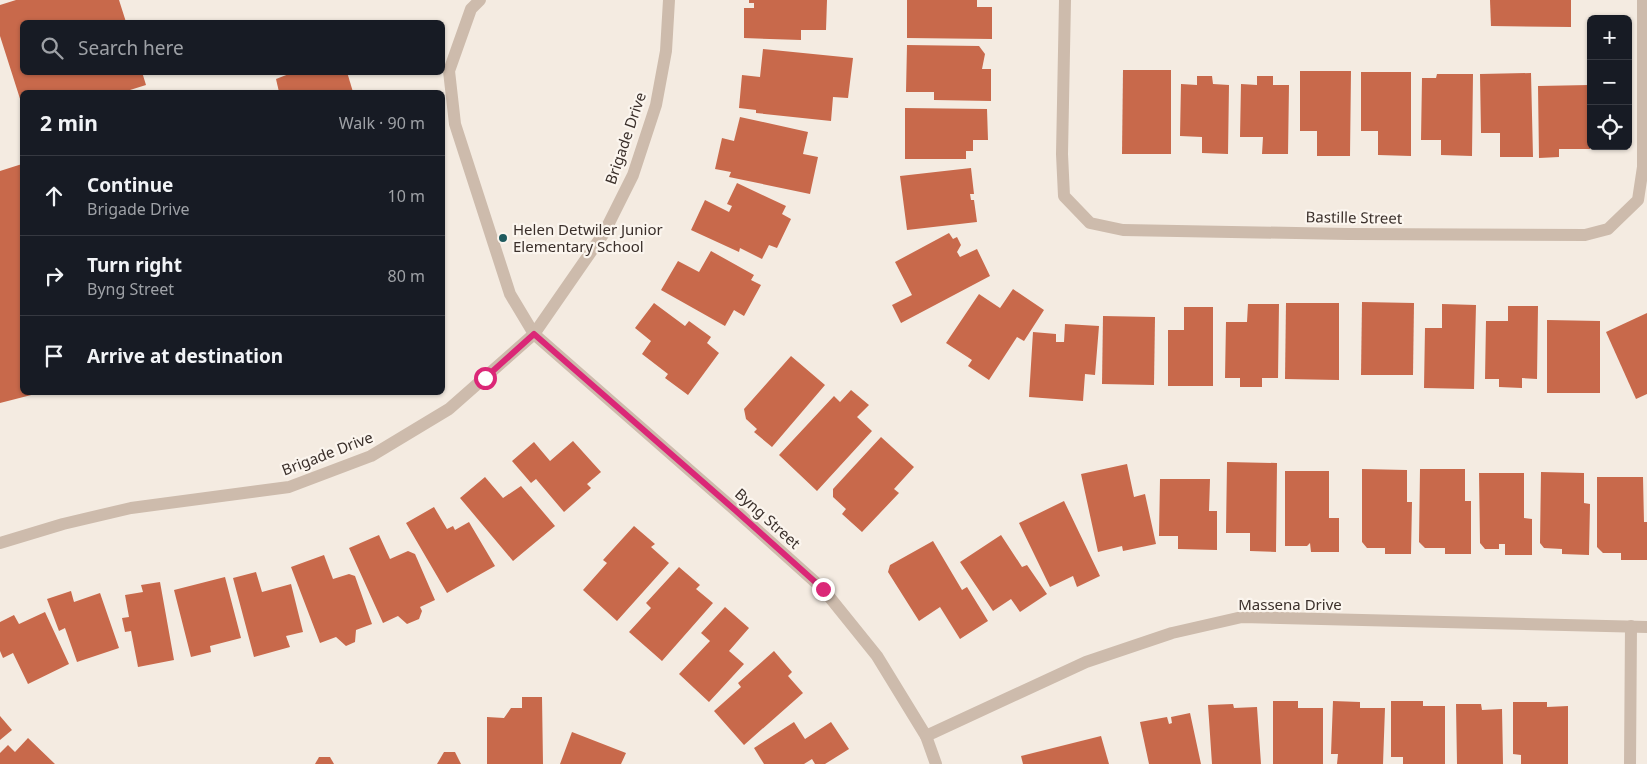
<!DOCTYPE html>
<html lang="en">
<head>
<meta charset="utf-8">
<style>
  body { margin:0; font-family:"Noto Sans",sans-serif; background:#242831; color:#f1f3f6 }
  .controls { position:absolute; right:15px; top:15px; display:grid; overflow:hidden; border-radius:8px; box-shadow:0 1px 4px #0004 }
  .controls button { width:45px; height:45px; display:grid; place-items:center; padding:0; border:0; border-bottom:1px solid #363941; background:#171b24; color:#f1f3f6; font:25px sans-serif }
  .stop { position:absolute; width:15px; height:15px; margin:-11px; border:4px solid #db2777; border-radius:50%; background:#fff }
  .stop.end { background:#db2777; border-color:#fff; box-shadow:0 1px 5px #0008 }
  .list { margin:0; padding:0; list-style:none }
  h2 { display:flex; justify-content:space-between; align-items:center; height:65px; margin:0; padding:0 20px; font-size:21px }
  h2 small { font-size:16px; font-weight:400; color:#9ea1a6 }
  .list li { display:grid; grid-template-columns:32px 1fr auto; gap:15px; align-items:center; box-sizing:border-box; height:80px; padding:0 20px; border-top:1px solid #363941 }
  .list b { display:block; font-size:19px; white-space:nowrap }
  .list p { margin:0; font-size:16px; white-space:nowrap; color:#9ea1a6 }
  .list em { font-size:16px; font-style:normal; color:#9ea1a6 }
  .icon { flex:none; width:28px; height:28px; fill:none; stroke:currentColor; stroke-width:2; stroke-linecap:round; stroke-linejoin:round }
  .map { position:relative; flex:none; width:1647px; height:764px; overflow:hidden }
  .search { position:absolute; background:#171b24; box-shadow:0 1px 4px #0004; left:20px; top:20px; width:425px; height:55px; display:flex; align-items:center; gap:12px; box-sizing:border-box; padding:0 18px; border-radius:8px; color:#9ea1a6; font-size:19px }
  .panel { position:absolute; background:#171b24; box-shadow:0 1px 4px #0004; left:20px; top:90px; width:425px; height:305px; border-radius:8px }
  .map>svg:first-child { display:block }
</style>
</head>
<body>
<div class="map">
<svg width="1647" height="764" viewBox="0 0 1647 764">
  <rect width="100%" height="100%" fill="#f4ebe1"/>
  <g fill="#c8694b">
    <path d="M16,0H119L126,22H22V72H142L146,85L130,90L131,92H22V105L0,36V5Z"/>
    <path d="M749,0H827L826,30H801V40L744,38V8H754V3H749Z"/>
    <path d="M907,0H977V7H992V39L907,38Z"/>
    <path d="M1490,0H1571V27L1491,26Z"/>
    <path d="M907,45L979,46L985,54L982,69H991V101L934,100V92H906Z"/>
    <path d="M763,49L853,58L848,98L833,97L831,121L756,113V110L739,108L742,75L760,77Z"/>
    <path d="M1123,70H1171V154H1122Z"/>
    <path d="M1300,71H1351L1350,156H1317V131H1300Z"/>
    <path d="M294,72H347L353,92H279L276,79Z"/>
    <path d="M1361,72H1411V156L1378,155V131H1361Z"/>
    <path d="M1531,73L1533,157H1500V133H1481L1480,74Z"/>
    <path d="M1437,74H1473L1472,156L1441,155V140H1421L1422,78H1436Z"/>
    <path d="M1197,76H1212L1213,84L1229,85L1228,154L1202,153V137L1180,136L1181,84L1197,85Z"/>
    <path d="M1257,76H1273V85H1289L1288,154H1262L1263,137H1240L1241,84L1257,85Z"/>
    <path d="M1589,85L1590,149H1559V157L1539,158L1538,86Z"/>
    <path d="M905,108L987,109L988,140H973V151H966V159H905Z"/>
    <path d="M740,117L808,132L803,154L818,157L810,194L729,177L731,172L715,169L722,138L734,141Z"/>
    <path d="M22,164V392L39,393L0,403V171Z"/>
    <path d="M971,168L974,194H970L971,200H974L977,222L907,230L900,176Z"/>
    <path d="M737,183L786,206L782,214L791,219L777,248L769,245L762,259L740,248L739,252L691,230L705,200L729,212L732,206L727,204Z"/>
    <path d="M949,233L953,239L957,237L961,245L957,252L960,257L977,249L990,276L901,323L892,305L912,295L895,262Z"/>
    <path d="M711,251L754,275L751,280L761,285L744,316L734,310L725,326L661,290L678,261L699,272Z"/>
    <path d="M1013,289L1044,310L1024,341L1017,337L989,380L968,366L972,360L946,343L979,294L1000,308Z"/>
    <path d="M1362,302L1414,303L1413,375H1361Z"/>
    <path d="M654,303L685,326L689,321L711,337L707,343L719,353L688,395L665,378L668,374L642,354L651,341L635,328Z"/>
    <path d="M1286,303H1339V380L1285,379Z"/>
    <path d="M1248,304H1279L1278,378H1262V387H1240V378H1225L1226,322H1247Z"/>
    <path d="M1442,304L1476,305L1474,389L1424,388L1425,328H1442Z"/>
    <path d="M1508,306H1538L1537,379L1522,378V388L1499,387V379H1485L1486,321H1508Z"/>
    <path d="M1184,307H1213V386H1168V330H1184Z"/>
    <path d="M1647,313V394L1636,399L1606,332Z"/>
    <path d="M1103,316L1155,317L1154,385L1102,384Z"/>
    <path d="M1547,320L1600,321V393H1547Z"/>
    <path d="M1065,324L1099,326L1095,375L1085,374L1083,401L1029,397L1033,332L1056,334V342H1064Z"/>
    <path d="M791,356L825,385L772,447L754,432L757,429L746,419L744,409Z"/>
    <path d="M851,390L869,405L857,417L872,431L817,491L779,455L834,396L840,402Z"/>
    <path d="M881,437L914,467L894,489L899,493L862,532L842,514L846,509L833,497V489Z"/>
    <path d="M573,441L601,472L587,484L591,488L564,512L536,479L531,483L512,461L534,442L550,461Z"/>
    <path d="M1227,462L1277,463L1276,552L1250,551V533H1226Z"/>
    <path d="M1127,464L1134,497L1145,494L1156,544L1123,551L1122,546L1098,552L1081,474Z"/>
    <path d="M1362,469L1407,470V502H1412L1411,554H1385V548H1367L1362,542Z"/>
    <path d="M1420,469H1465V501H1471V554H1445V548H1425L1419,542Z"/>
    <path d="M1285,471H1329V518H1339V552H1311L1310,543L1307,546H1285Z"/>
    <path d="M1541,472L1584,473V503L1590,504L1589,555L1562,554V549L1544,548L1540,543Z"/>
    <path d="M1479,473H1524V518L1532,519V555H1505V544H1499V549H1485L1480,543Z"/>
    <path d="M485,477L503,498L521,486L555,526L513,561L460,498Z"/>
    <path d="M1597,477H1643L1644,522H1647V560H1621V553H1603L1597,547Z"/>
    <path d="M1160,479H1210L1209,511H1217V550L1178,549V536H1159Z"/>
    <path d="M1064,501L1100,576L1077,587L1073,576L1050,587L1019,523Z"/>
    <path d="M434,507L447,529L453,526L455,530L469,522L495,566L447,593L406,523Z"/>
    <path d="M634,526L655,544L651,547L669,563L617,621L583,590L607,563L603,560Z"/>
    <path d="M379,535L390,559L408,551L415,554L435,600L420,607L422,611L419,619L407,624L398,616L383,623L349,548Z"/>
    <path d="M1001,535L1022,567L1027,565L1047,594L1020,612L1011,599L993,611L960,562Z"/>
    <path d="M933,541L962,590L967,587L988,621L960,639L940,607L919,621L888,572L890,565Z"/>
    <path d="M324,555L333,579L349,574L355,576L372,624L356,630L355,642L346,646L336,637L320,643L291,567Z"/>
    <path d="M679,567L700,585L696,589L713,603L662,661L629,632L651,608L646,603Z"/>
    <path d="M256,572L262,592L291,584L303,632L286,636L290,647L254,657L233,578Z"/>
    <path d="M225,577L241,638L210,646L211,652L191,657L174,590Z"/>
    <path d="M160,582L174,660L138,667L131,631L125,632L122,618L129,617L125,595L143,592L141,585Z"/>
    <path d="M71,591L74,602L100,593L119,648L77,662L65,628L59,631L47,599Z"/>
    <path d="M725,607L749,628L729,651L744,664L709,702L679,674L710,641L701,633Z"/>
    <path d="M45,612L69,664L28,684L13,653L3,658L0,651V622L14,615L19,624Z"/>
    <path d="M774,651L792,672L788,676L803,693L744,745L714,711L741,687L738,683Z"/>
    <path d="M522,697H542L543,764H487V717L504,718L511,708H522Z"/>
    <path d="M1273,701H1298V708H1323V764H1273Z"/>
    <path d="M1333,701L1360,702V708H1385L1383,764H1337L1338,754H1331Z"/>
    <path d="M1391,701H1423V706H1445V764H1403V757H1391Z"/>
    <path d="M1513,702H1547V707L1568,706V764H1521V755L1513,754Z"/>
    <path d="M1233,704L1234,708L1257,707L1261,764H1212L1208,705Z"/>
    <path d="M1456,704H1481L1482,710L1502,709L1503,764H1457Z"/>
    <path d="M1190,713L1201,764H1149L1140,722L1167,717L1169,724L1172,723L1171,717Z"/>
    <path d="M0,716L12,730L0,740Z"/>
    <path d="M794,722L805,739L831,722L849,749L825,764H815L812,759L804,764H764L754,748Z"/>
    <path d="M572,732L626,753L621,764H560Z"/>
    <path d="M1101,736L1109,764H1023L1021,756Z"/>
    <path d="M28,738L55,764H0V753L8,745L15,752Z"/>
    <path d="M444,752H455L461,764H437Z"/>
    <path d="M319,757H330L334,764H315Z"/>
  </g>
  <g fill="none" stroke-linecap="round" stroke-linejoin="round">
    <path stroke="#cdbbac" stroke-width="12" d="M480,0L471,9L449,71L455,124L510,294L534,334"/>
    <g stroke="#cdbbac" stroke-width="12">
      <path d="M1065,0L1062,154L1064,196L1090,223L1123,230L1348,234L1585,235L1608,229L1638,200L1643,167V0"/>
      <path d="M534,334L735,510L823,589L877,656L926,736L936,764"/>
      <path d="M0,543L63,524L131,508L289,487L371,456L449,409L534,334L604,233L633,175L656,105L666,51L669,0"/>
      <path d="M926,736L1086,662L1172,633L1242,617L1647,627"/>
      <path d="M1630,764L1631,626"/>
    </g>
  </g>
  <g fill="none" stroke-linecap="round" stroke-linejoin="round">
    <path stroke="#db2777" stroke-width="6" d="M485,378L534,334L735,510L823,589"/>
  </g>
  <circle fill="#1f5a5e" stroke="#fbf5ee" stroke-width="2" cx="503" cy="238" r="5"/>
  <g text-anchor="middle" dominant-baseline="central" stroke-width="4.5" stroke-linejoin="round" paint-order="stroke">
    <g font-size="15" fill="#3b302b" stroke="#fbf5ee">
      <text transform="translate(625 138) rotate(-71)">Brigade Drive</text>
      <text transform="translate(1354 217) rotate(1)">Bastille Street</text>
      <text transform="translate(327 453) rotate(-21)">Brigade Drive</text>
      <text transform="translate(768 518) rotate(42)">Byng Street</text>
      <text x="1290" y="604">Massena Drive</text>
    </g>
    <g font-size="15" fill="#3b302b" stroke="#fbf5ee" text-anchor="start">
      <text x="513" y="229">Helen Detwiler Junior<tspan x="513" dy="17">Elementary School</tspan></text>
    </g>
  </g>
</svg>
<div class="controls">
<button>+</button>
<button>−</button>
<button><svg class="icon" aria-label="locate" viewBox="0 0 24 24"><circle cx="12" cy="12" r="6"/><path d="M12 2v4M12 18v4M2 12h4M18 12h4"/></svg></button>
</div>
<div class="stop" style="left:485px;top:378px"></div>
<div class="stop end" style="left:823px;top:589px"></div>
<div class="search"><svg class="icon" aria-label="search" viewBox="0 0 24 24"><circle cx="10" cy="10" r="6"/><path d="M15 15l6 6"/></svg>Search here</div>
<section class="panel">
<h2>2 min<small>Walk · 90 m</small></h2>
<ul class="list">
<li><svg class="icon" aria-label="ahead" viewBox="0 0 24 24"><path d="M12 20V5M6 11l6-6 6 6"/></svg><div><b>Continue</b><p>Brigade Drive</p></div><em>10 m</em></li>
<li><svg class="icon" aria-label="right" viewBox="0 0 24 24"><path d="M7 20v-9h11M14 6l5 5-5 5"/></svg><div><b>Turn right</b><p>Byng Street</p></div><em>80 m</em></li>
<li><svg class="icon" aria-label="arrive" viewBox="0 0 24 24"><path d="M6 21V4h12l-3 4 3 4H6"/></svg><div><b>Arrive at destination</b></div></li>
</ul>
</section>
</div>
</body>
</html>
